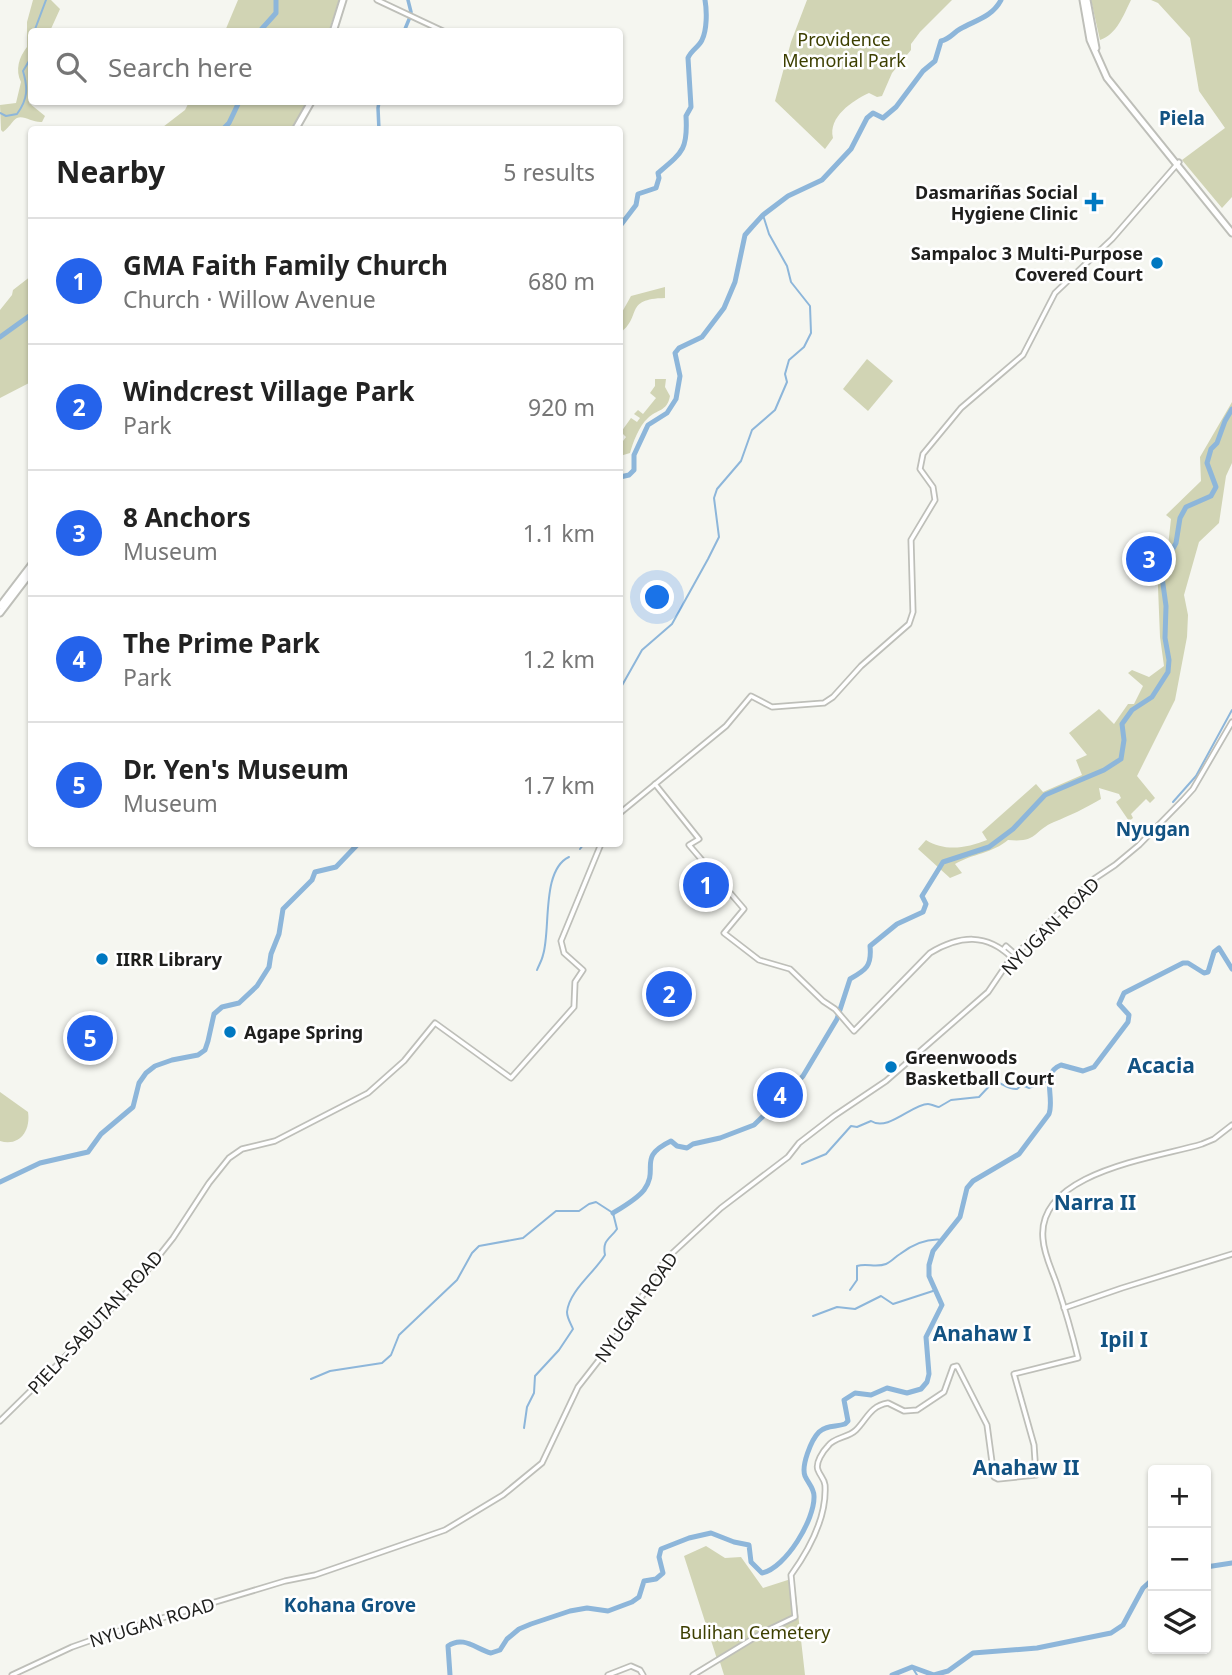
<!DOCTYPE html>
<html lang="en">
<head>
<meta charset="utf-8">
<style>
  body { margin:0; font-family:"Noto Sans",sans-serif; background:#f6f6f6; color:#222 }
  .controls { position:absolute; right:21px; bottom:21px; display:grid; overflow:hidden; border-radius:7px; box-shadow:0 2px 5px #0004 }
  .controls button { width:63px; height:63px; display:grid; place-items:center; padding:0; border:0; border-bottom:2px solid #e0e0e0; background:#fff; color:#222; font:35px sans-serif }
  .you { position:absolute; left:658px; top:598px; width:24px; height:24px; margin:-18px; border:5px solid #fff; border-radius:50%; background:#1a73e8; box-shadow:0 0 0 10px #1a73e833 }
  .badge { display:grid; place-items:center; width:46px; height:46px; border-radius:50%; background:#2563eb; color:#fff; font-size:23px; font-weight:700 }
  .pin { position:absolute; translate:-50% -50%; border:4px solid #fff; box-shadow:0 2px 7px #0006 }
  .list { margin:0; padding:0; list-style:none }
  h2 { display:flex; justify-content:space-between; align-items:center; height:91px; margin:0; padding:0 28px; font-size:30px }
  h2 small { font-size:23px; font-weight:400; color:#767676 }
  .list li { display:grid; grid-template-columns:46px 1fr auto; gap:21px; align-items:center; box-sizing:border-box; height:126px; padding:0 28px; border-top:2px solid #e0e0e0 }
  .list b { display:block; font-size:26px; white-space:nowrap }
  .list p { margin:0; font-size:23px; white-space:nowrap; color:#767676 }
  .list em { font-size:23px; font-style:normal; color:#767676 }
  .icon { flex:none; width:38px; height:38px; fill:none; stroke:currentColor; stroke-width:2; stroke-linecap:round; stroke-linejoin:round }
  .map { position:relative; flex:none; width:1232px; height:1675px; overflow:hidden }
  .search { position:absolute; background:#fff; box-shadow:0 2px 5px #0004; left:28px; top:28px; width:595px; height:77px; display:flex; align-items:center; gap:18px; box-sizing:border-box; padding:0 24px; border-radius:7px; color:#767676; font-size:26px }
  .panel { position:absolute; background:#fff; box-shadow:0 2px 5px #0004; left:28px; top:126px; width:595px; height:721px; border-radius:7px }
  .map>svg:first-child { display:block }
</style>
</head>
<body>
<div class="map">
<svg width="1232" height="1675" viewBox="0 0 1232 1675">
  <rect width="100%" height="100%" fill="#f5f6f0"/>
  <g fill="#d1d4b4">
    <path d="M33,0H51L60,9L50,31L32,32V98L29,103L45,116L42,122C33,123 24,115 17,118C13,120 8,129 3,132L1,130L0,105L16,103L21,82C15,70 19,57 27,47V22Z"/>
    <path d="M238,0H339L329,31H225Z"/>
    <path d="M807,0H952L920,32L911,44V50L892,73L882,96L877,97L869,93C852,101 828,117 833,138L825,149L775,101L791,42Z"/>
    <path d="M1091,0H1131C1123,16 1117,34 1100,40Z"/>
    <path d="M1151,0H1232V197L1222,208L1182,160L1225,128L1199,91L1190,38L1158,3Z"/>
    <path d="M189,102H308L291,129L159,130L185,110Z"/>
    <path d="M31,276V382L0,398V310L12,295L13,290Z"/>
    <path d="M665,287V298C623,299 643,316 620,333L621,314L631,296Z"/>
    <path d="M867,359L893,381L868,411L843,389Z"/>
    <path d="M655,379H666L665,387L670,396C667,412 657,409 648,418C639,426 633,442 630,453L620,456V439L623,441L626,437L621,432L631,418L637,422L640,418L634,414L638,410L643,414L656,398L650,393L655,386Z"/>
    <path d="M1232,402V463L1226,476L1219,523L1199,542L1184,595L1188,615L1187,637L1175,700L1137,776L1155,798L1150,803L1146,799L1131,814L1133,818L1129,821L1116,802L1121,798L1119,794L1099,788L1101,799C1084,809 1071,815 1054,822C1033,831 1038,843 1008,840C993,853 972,854 955,864L962,873L950,878L918,849L926,840C945,852 967,848 987,840L982,832L1036,784L1043,792L1082,775L1076,760L1087,755L1069,733L1099,709L1114,724L1128,704H1134L1143,686L1128,673L1132,670L1149,677L1164,666L1160,637L1157,562L1168,546L1171,519L1166,515L1201,481L1200,457Z"/>
    <path d="M0,1092L28,1112C31,1131 19,1147 0,1141Z"/>
    <path d="M706,1546L725,1558L741,1557L763,1588L794,1578L805,1675H724L719,1659H717L684,1556Z"/>
  </g>
  <g fill="none" stroke-linecap="round" stroke-linejoin="round">
    <g stroke="#8db6da" stroke-width="2">
      <path d="M34,32L46,0"/>
      <path d="M0,113L6,116L17,114C28,99 28,88 23,71L32,56"/>
      <path d="M620,689L642,650L672,624L708,559L719,537L714,498L717,489L741,461L752,430L775,410L787,382L785,374L789,360L804,347L811,333L810,306L791,282L787,266L769,234L763,215"/>
      <path d="M1173,802L1196,776L1232,710"/>
      <path d="M580,849L584,844"/>
      <path d="M537,970C539,965 542,960 543,955C551,930 541,870 569,857"/>
      <path d="M802,1164L826,1154L851,1126L857,1127L871,1121C888,1132 912,1104 928,1104C931,1104 937,1107 939,1107L951,1100L979,1097L994,1081C1002,1083 1009,1090 1017,1089L1022,1085L1029,1088L1043,1082H1049"/>
      <path d="M850,1290L857,1280V1266C867,1263 876,1268 886,1264C891,1262 895,1257 900,1254C912,1245 928,1238 943,1240"/>
      <path d="M813,1316L837,1307L855,1309L881,1296L893,1304L936,1290"/>
      <path d="M311,1379L330,1371L382,1363L391,1355L399,1335L457,1280L472,1253L479,1246L523,1238L556,1211H579L589,1204L596,1202L613,1213L617,1229C610,1239 602,1240 605,1255C594,1273 569,1291 567,1312C567,1318 571,1324 573,1329L559,1350L535,1376L534,1393L527,1407L524,1428"/>
      <path d="M912,1667L917,1675"/>
    </g>
    <g stroke="#8db6da" stroke-width="3.5">
      <path d="M408,0L411,12"/>
      <path d="M405,29L410,17"/>
      <path d="M379,102L378,108L379,130"/>
    </g>
    <g stroke="#8db6da" stroke-width="5">
      <path d="M259,32L276,13V0"/>
      <path d="M222,130L229,123L239,102"/>
      <path d="M620,226L636,205L638,194L656,188L659,178L658,173C683,152 688,149 686,116L691,107L688,58C691,50 699,47 702,40C707,30 707,11 705,0"/>
      <path d="M0,337L32,314"/>
      <path d="M620,477L629,475L634,470V455L648,425L667,413L676,399L680,376L675,353L679,348L702,337L724,308L735,282L745,235L752,227L763,215L788,196L822,180L851,149L867,118L873,113L883,118L896,107L923,71L935,61L941,41C950,39 953,33 960,29C976,20 992,17 1001,0"/>
      <path d="M789,1091L803,1076L837,1019L850,979C866,970 872,966 870,946L897,924L923,912L926,904L922,896L943,862L989,847L1013,829L1045,795L1104,770L1121,759L1124,740L1122,724L1132,710L1152,697L1168,672L1169,660L1165,638L1166,606L1162,577L1164,565L1176,543L1180,518L1186,507L1211,496L1216,487L1207,463L1211,449L1217,443L1225,421L1232,409"/>
      <path d="M0,1182L40,1163L88,1152L101,1134L133,1107L139,1083L146,1073L155,1066L172,1060L198,1055L205,1050L208,1041L214,1014L222,1007L239,1003L257,986L269,967L271,954L279,934L283,909L312,880L315,872L336,867L358,844"/>
      <path d="M613,1213C623,1207 637,1199 644,1190C660,1168 636,1158 671,1141L677,1146L687,1148L693,1144L720,1138L754,1125L783,1097"/>
      <path d="M1206,1567L1232,1563"/>
      <path d="M450,1675L448,1646C463,1635 476,1649 491,1653L500,1650L507,1639L519,1629L531,1624L570,1611L587,1608L608,1611L632,1602L639,1597L644,1581L656,1579L663,1573L659,1557L661,1549L689,1538L711,1533L734,1542L749,1545L751,1562L762,1573C786,1568 815,1519 814,1496C814,1488 808,1483 805,1476C801,1466 811,1440 819,1432C826,1425 836,1427 845,1424L848,1421L844,1400L855,1393L871,1395L887,1388L907,1393L921,1389L927,1382L929,1374L926,1337L942,1305L929,1276V1265L933,1251L960,1217L967,1188L973,1181L1019,1154L1049,1114C1055,1097 1040,1073 1061,1065L1083,1071L1094,1067L1128,1022L1129,1015L1119,1004L1124,993L1183,963H1188L1204,973L1208,972L1214,952L1219,948L1232,969"/>
      <path d="M892,1675L912,1667L934,1675L948,1671L973,1653L1037,1648L1111,1633L1123,1625L1143,1588L1153,1579"/>
    </g>
    <defs>
      <g id="tertiary">
        <path d="M377,0L445,32"/>
        <path d="M655,784L699,839L689,845L744,909L724,933L759,960L790,969L823,1001L835,1009L854,1031L930,953C960,935 987,933 1012,958"/>
        <path d="M620,813L726,726L751,696L772,707L824,703L833,697L861,666L909,624L913,612L911,540L935,500L933,487L920,469L923,454L961,408L1023,355L1055,293L1112,239L1179,162"/>
        <path d="M1003,950L1006,946L1016,955"/>
        <path d="M1064,1308L1122,1288L1232,1254"/>
        <path d="M0,1421L59,1363L146,1272L173,1238L209,1183L229,1158L242,1149L275,1141L368,1093L404,1061L435,1023L511,1078L574,1007L575,982L583,970L564,953L561,941L601,844"/>
        <path d="M608,1675L631,1666L640,1670L643,1675"/>
        <path d="M693,1675L762,1633L795,1617L791,1575C809,1550 827,1518 825,1485C824,1478 820,1476 818,1470C815,1463 823,1451 828,1446C834,1437 848,1438 856,1430C867,1419 870,1406 888,1403L904,1411L917,1410L944,1392L953,1367L957,1366L987,1425L994,1477L998,1479L1036,1475L1034,1445L1014,1374L1078,1358C1072,1333 1065,1309 1057,1285C1052,1270 1044,1255 1043,1239C1036,1172 1156,1158 1202,1144L1214,1139L1232,1125"/>
      </g>
      <path id="secondary" d="M12,1675L72,1647L109,1634L285,1581L315,1575L445,1530L503,1495L542,1463L578,1387L610,1346L666,1259L721,1208L788,1157L799,1143L834,1116L886,1081L988,992L1009,961L1094,879L1115,865L1139,845L1183,800L1193,789L1232,722"/>
      <g id="primary">
        <path d="M333,32L343,0"/>
        <path d="M295,130L311,102"/>
        <path d="M0,606L32,564"/>
        <path d="M0,613L32,571"/>
      </g>
      <g id="trunk">
        <path d="M1083,0L1090,40L1107,78L1232,233"/>
        <path d="M1087,0L1096,48"/>
      </g>
    </defs>
    <use href="#tertiary" stroke="#bebfb9" stroke-width="7"/>
    <use href="#secondary" stroke="#bebfb9" stroke-width="7"/>
    <use href="#primary" stroke="#bebfb9" stroke-width="9"/>
    <use href="#trunk" stroke="#bebfb9" stroke-width="9"/>
    <use href="#tertiary" stroke="#fff" stroke-width="3.5"/>
    <use href="#secondary" stroke="#fff" stroke-width="3.5"/>
    <use href="#primary" stroke="#fff" stroke-width="5"/>
    <use href="#trunk" stroke="#fff" stroke-width="5"/>
  </g>
  <g fill="#0078c1" stroke="#fff" stroke-width="2.5">
    <path d="M1090.5 191.5h7v7h7v7h-7v7h-7v-7h-7v-7h7z"/>
    <circle cx="1157" cy="263" r="7"/>
    <circle cx="102" cy="959" r="7"/>
    <circle cx="230" cy="1032" r="7"/>
    <circle cx="891" cy="1067" r="7"/>
  </g>
  <g text-anchor="middle" dominant-baseline="central" stroke-width="5" stroke-linejoin="round" paint-order="stroke">
    <g font-size="18" fill="#3d3f00" stroke="#fff">
      <text x="844" y="39">Providence<tspan x="844" dy="21">Memorial Park</tspan></text>
      <text x="755" y="1632">Bulihan Cemetery</text>
    </g>
    <g font-size="18" font-weight="bold" fill="#1e1e1c" stroke="#fff" text-anchor="start">
      <text x="1078" y="192" text-anchor="end">Dasmariñas Social<tspan x="1078" dy="21">Hygiene Clinic</tspan></text>
      <text x="1143" y="253" text-anchor="end">Sampaloc 3 Multi-Purpose<tspan x="1143" dy="21">Covered Court</tspan></text>
      <text x="116" y="959">IIRR Library</text>
      <text x="244" y="1032">Agape Spring</text>
      <text x="905" y="1057">Greenwoods<tspan x="905" dy="21">Basketball Court</tspan></text>
    </g>
    <g font-size="18" fill="#1e1e1c" stroke="#fff">
      <text transform="translate(1050 926) rotate(-45)">NYUGAN ROAD</text>
      <text transform="translate(636 1307) rotate(-55)">NYUGAN ROAD</text>
      <text transform="translate(95 1322) rotate(-47)">PIELA-SABUTAN ROAD</text>
      <text transform="translate(152 1622) rotate(-17)">NYUGAN ROAD</text>
    </g>
    <g font-size="19" font-weight="bold" fill="#125282" stroke="#fff">
      <text x="1182" y="118">Piela</text>
      <text x="1153" y="829">Nyugan</text>
      <text x="350" y="1605">Kohana Grove</text>
    </g>
    <g font-size="21" font-weight="bold" fill="#125282" stroke="#fff">
      <text x="1161" y="1065">Acacia</text>
      <text x="1095" y="1202">Narra II</text>
      <text x="982" y="1333">Anahaw I</text>
      <text x="1124" y="1339">Ipil I</text>
      <text x="1026" y="1467">Anahaw II</text>
    </g>
  </g>
</svg>
<div class="controls">
<button>+</button>
<button>−</button>
<button><svg class="icon" aria-label="layers" viewBox="0 0 24 24"><path d="M12 4l9 5-9 5-9-5zM3 14l9 5 9-5"/></svg></button>
</div>
<div class="you"></div>
<div class="pin badge" style="left:706px;top:885px">1</div>
<div class="pin badge" style="left:669px;top:994px">2</div>
<div class="pin badge" style="left:1149px;top:559px">3</div>
<div class="pin badge" style="left:780px;top:1095px">4</div>
<div class="pin badge" style="left:90px;top:1038px">5</div>
<div class="search"><svg class="icon" aria-label="search" viewBox="0 0 24 24"><circle cx="10" cy="10" r="6"/><path d="M15 15l6 6"/></svg>Search here</div>
<section class="panel">
<h2>Nearby<small>5 results</small></h2>
<ul class="list">
<li><span class="badge">1</span><div><b>GMA Faith Family Church</b><p>Church · Willow Avenue</p></div><em>680 m</em></li>
<li><span class="badge">2</span><div><b>Windcrest Village Park</b><p>Park</p></div><em>920 m</em></li>
<li><span class="badge">3</span><div><b>8 Anchors</b><p>Museum</p></div><em>1.1 km</em></li>
<li><span class="badge">4</span><div><b>The Prime Park</b><p>Park</p></div><em>1.2 km</em></li>
<li><span class="badge">5</span><div><b>Dr. Yen's Museum</b><p>Museum</p></div><em>1.7 km</em></li>
</ul>
</section>
</div>
</body>
</html>
